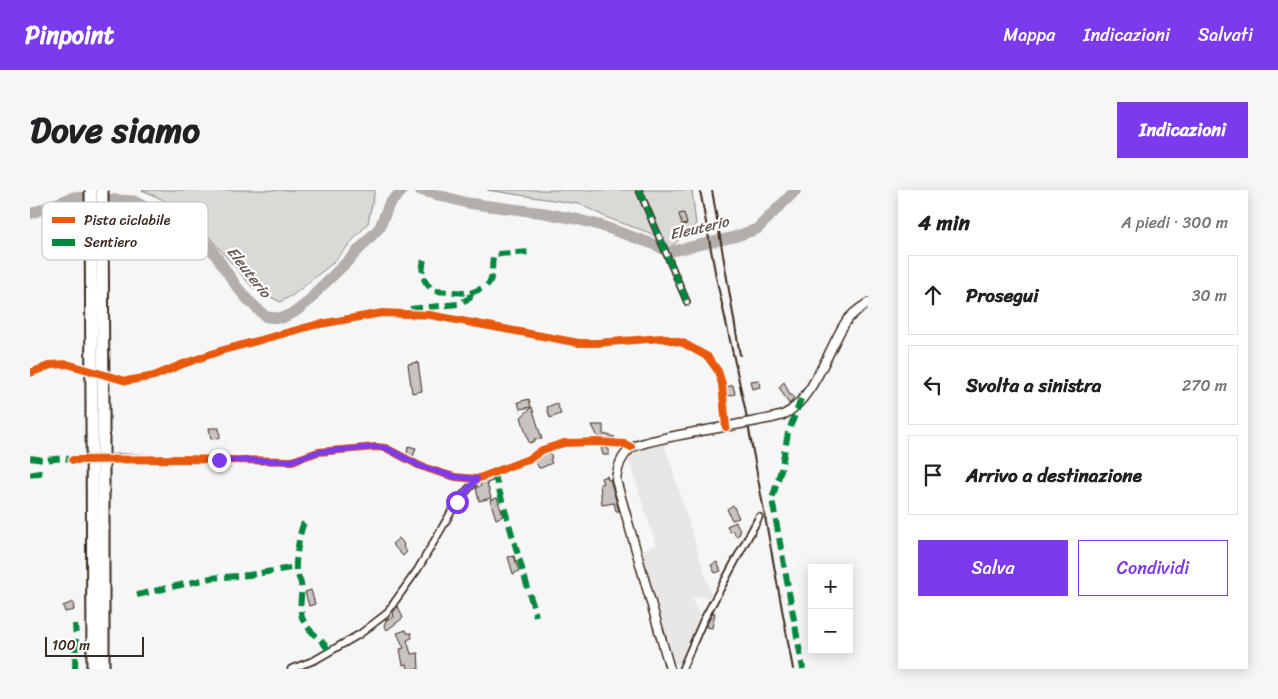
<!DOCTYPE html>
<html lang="it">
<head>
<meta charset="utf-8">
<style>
  body { margin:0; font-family:Sriracha,sans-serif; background:#f6f6f6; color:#202124 }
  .controls { position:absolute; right:15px; bottom:15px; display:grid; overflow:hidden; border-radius:0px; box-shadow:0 2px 12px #0003 }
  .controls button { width:45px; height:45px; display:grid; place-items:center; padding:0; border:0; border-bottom:1px solid #e0e0e0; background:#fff; color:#202124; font:25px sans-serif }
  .scale { position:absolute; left:15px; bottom:12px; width:99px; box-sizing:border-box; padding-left:5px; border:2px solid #3b2a1e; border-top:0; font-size:14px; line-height:18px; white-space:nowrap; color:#3b2a1e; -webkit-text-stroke:4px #fff; paint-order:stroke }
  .stop { position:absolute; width:15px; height:15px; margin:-11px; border:4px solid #7c3aed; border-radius:50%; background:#fff }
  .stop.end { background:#7c3aed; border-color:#fff; box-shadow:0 1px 5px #0008 }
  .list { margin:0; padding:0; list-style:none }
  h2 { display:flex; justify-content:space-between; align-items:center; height:65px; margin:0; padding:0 20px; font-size:21px }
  h2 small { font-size:16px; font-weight:400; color:#757577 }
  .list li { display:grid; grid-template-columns:32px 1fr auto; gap:15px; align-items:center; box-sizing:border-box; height:80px; margin:0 10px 10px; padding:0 10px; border:1px solid #e0e0e0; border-radius:0px }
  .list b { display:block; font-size:19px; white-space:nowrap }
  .list em { font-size:16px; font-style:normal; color:#757577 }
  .actions { display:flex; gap:10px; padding:15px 20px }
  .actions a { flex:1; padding:11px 0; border:1px solid #7c3aed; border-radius:0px; text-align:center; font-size:18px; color:#7c3aed }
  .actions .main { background:#7c3aed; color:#fff }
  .icon { flex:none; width:28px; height:28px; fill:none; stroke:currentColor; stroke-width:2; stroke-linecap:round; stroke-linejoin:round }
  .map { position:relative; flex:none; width:838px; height:479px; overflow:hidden; border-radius:0px }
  header { display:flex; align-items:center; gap:30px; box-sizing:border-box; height:70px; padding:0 25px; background:#7c3aed; color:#fff }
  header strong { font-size:24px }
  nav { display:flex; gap:28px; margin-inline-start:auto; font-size:18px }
  .intro { display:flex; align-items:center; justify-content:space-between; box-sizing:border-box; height:120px; padding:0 30px }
  h1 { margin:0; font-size:35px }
  .button { padding:12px 22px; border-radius:0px; background:#7c3aed; color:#fff; font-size:18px; font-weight:700 }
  main { display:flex; gap:30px; padding:0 30px }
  aside { flex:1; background:#fff; border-radius:0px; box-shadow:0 2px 12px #0003 }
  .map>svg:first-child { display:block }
</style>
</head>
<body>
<header>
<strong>Pinpoint</strong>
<nav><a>Mappa</a><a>Indicazioni</a><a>Salvati</a></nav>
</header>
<div class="intro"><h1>Dove siamo</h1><a class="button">Indicazioni</a></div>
<main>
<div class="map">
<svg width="838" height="479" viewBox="0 0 838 479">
  <rect width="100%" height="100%" fill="#f7f6f6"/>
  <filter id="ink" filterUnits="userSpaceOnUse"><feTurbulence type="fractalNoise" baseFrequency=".02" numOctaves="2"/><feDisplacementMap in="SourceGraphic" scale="10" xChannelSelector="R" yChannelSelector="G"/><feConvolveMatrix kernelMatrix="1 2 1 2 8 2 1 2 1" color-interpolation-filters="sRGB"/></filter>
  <g filter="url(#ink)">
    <path fill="#e9e7e6" d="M634,252L682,407H661L671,428L650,474H646L644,471L612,360L626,355L598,268L602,262L611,257Z"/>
    <g fill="#dbd9d6" stroke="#8b827a">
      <path d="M112,0H345L338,33L303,73L263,105L250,112L222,97L181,49L142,14Z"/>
      <path d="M457,0H662L666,34L640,58L620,43L578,28L549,14Z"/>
    </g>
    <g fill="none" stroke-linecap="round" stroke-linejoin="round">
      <g stroke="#b4aeaa" stroke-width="11">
        <path d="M390,0L437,13L514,23L546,29L569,35L626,55L638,62L704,47L727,39L766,0"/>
        <path d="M0,24L43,7L104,11L167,44L180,57L207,97L218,110L236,127L252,128L265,122L279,111L289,99L320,69L350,37L359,14L373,0"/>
      </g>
    </g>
    <g fill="#c9c3c1" stroke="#3b2a1e">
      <path d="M654,23L657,34L652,35L649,24Z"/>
      <path d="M388,172L392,201L382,203L378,174Z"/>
      <path d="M729,190L730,197L722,199L720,191Z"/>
      <path d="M754,192L760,205H762L764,209L759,214L749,197Z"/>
      <path d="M703,195L705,204L698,206L697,197Z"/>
      <path d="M499,209L501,217L490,219L488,212Z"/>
      <path d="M527,213L531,224L520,228L517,217Z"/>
      <path d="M502,217L512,249H504L505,251L499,253L491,227Z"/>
      <path d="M562,235H573V244L585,247L584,248L568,247Z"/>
      <path d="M179,238H189L190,248L181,249Z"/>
      <path d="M378,256L386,258L383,267L377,264Z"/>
      <path d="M571,257L579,259V265H573Z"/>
      <path d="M520,262L522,268L520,269L522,273L511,278H509L505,271L514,264Z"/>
      <path d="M577,286L578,290L580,289L589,321H586L584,313L572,315L570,294H573L571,288Z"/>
      <path d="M463,288V291L457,293L461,308L449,311L446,298L451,295L450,293Z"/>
      <path d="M467,308L473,326L466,329L460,310Z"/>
      <path d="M703,315L709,328L702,330L697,319Z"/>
      <path d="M706,332L710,340H709L710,344L706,346L703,341L700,342L697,336Z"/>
      <path d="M369,348L374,354L373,357L377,362L373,366L362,354Z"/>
      <path d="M484,366L489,381L483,384L478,367Z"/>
      <path d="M687,372L691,381L685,383L681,375Z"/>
      <path d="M281,400L285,414L279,416L275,402Z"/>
      <path d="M43,412L44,420L35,422L33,416Z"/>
      <path d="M368,416L373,428L357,440L354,436L356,430L364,427L363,423Z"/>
      <path d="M683,422L685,423L682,438L676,437Z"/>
      <path d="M376,440L377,443H381L382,448L377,450L381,464L388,463L389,479H378L377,474L373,475L370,459L374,458L367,443Z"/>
    </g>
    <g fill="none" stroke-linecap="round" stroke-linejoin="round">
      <defs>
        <path id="pedestrian" d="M609,0L657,112"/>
        <g id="minor">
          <path d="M0,183C25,172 37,173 63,181"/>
          <path d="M71,184L96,191L124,186L153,174L190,161L285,135L352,123L400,125L549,153H566L632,148L653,153L678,167L688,181L692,194L696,237"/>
          <path d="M90,268L262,271L288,262L346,257L356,258L390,276L408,282L425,287L447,289L501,268L512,260L534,253L568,252L595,254L601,257"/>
          <path d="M261,479L285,470L330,444L356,424L388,379L427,312L447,289"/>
          <path d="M652,479L673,431L729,327"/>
        </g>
        <g id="tertiary">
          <path d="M727,231C735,229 745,228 753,225C782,212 799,158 815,133C820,125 830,118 838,113"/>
          <path d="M640,479L586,290C587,279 591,267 600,259C609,250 691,238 710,234"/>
        </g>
        <g id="motorway">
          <path d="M62,223L63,479"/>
          <path d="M73,479V224"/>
        </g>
      </defs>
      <use href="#pedestrian" stroke="#3b2a1e" stroke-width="8"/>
      <use href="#minor" stroke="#3b2a1e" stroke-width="9"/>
      <use href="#tertiary" stroke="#3b2a1e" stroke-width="11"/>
      <use href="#motorway" stroke="#3b2a1e" stroke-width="15"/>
      <use href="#pedestrian" stroke="#fff" stroke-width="4.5"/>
      <use href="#minor" stroke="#fff" stroke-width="5.5"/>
      <use href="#tertiary" stroke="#fff" stroke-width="8"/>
      <use href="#motorway" stroke="#fff" stroke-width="11"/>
      <g stroke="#3b2a1e" stroke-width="2">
        <path d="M670,0L686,87L715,218L763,479"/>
        <path d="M682,0L710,165"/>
      </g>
      <defs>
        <path id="minor-bridge" d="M43,270L90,268"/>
        <path id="tertiary-bridge" d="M710,234L727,231"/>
        <g id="motorway-bridge">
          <path d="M61,0L62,223"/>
          <path d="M72,0L73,224"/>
        </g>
      </defs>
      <use href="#minor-bridge" stroke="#3b2a1e" stroke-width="9" stroke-linecap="butt"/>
      <use href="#tertiary-bridge" stroke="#3b2a1e" stroke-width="11" stroke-linecap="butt"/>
      <use href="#motorway-bridge" stroke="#3b2a1e" stroke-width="15" stroke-linecap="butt"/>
      <use href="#minor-bridge" stroke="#fff" stroke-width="5.5"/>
      <use href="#tertiary-bridge" stroke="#fff" stroke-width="8"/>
      <use href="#motorway-bridge" stroke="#fff" stroke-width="11"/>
      <g stroke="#00873e" stroke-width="6" stroke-dasharray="12 6" stroke-linecap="butt">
        <path d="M609,0L657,112"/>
        <path d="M440,103C467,94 460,90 463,67L466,64L501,62"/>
        <path d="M380,119L428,114L440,108V103L404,101L396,93L392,84L394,67"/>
        <path d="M771,209L758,243L751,280L742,309L773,479"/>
        <path d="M0,268L14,270L34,268L43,270"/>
        <path d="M464,283L506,426"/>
        <path d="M0,285L13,282"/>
        <path d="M274,333C270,339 265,372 266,379C266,384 270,388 271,393C273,408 266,422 276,435C283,445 293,450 299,461"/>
        <path d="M107,405L181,388L219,385L266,377"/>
        <path d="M45,479L46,448L45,434"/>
      </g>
      <defs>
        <g id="cycleway">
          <path d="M0,183L21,175L37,174L96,191L124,186L153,174L190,161L285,135L352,123L400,125L549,153H566L632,148L653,153L678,167L688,181L692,194L696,237"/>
          <path d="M43,270L153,269L262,271L288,262L346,257L356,258L390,276L408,282L425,287L447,289L501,268L512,260L534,253L568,252L595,254L601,257"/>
        </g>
      </defs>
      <use href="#cycleway" stroke="#fff" stroke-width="11"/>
      <use href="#cycleway" stroke="#e8590c" stroke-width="8"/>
    </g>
  </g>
  <g fill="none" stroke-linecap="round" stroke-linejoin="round" filter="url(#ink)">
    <path stroke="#7c3aed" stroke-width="6" d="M189,270L262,271L288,262L346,257L356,258L390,276L408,282L425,287L447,289L427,312"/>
  </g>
  <g text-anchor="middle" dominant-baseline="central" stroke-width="4.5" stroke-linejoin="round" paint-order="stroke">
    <g font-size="15" font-style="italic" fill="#65584f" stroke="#fff">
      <text transform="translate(669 38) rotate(-13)">Eleuterio</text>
      <text transform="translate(219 82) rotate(52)">Eleuterio</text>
    </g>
  </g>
  <rect x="12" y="12" width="166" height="58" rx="8" fill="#fff" stroke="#c4bfbc" stroke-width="1"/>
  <rect x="22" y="27" width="23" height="6" fill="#e8590c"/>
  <rect x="22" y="49" width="23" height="7" fill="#00873e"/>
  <g font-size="14" fill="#3b2a1e">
    <text x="54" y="35">Pista ciclabile</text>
    <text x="54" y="57">Sentiero</text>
  </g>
</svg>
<div class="controls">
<button>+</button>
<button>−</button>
</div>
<div class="scale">100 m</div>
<div class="stop" style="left:427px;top:312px"></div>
<div class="stop end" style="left:189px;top:270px"></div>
</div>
<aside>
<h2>4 min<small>A piedi · 300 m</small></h2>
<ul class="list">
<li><svg class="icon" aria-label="ahead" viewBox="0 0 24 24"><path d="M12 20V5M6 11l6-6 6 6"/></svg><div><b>Prosegui</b></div><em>30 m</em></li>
<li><svg class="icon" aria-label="left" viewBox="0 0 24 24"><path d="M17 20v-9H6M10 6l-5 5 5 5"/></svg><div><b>Svolta a sinistra</b></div><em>270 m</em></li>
<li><svg class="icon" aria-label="arrive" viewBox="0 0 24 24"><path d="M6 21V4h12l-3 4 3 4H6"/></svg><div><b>Arrivo a destinazione</b></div></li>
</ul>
<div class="actions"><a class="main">Salva</a><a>Condividi</a></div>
</aside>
</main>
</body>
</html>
